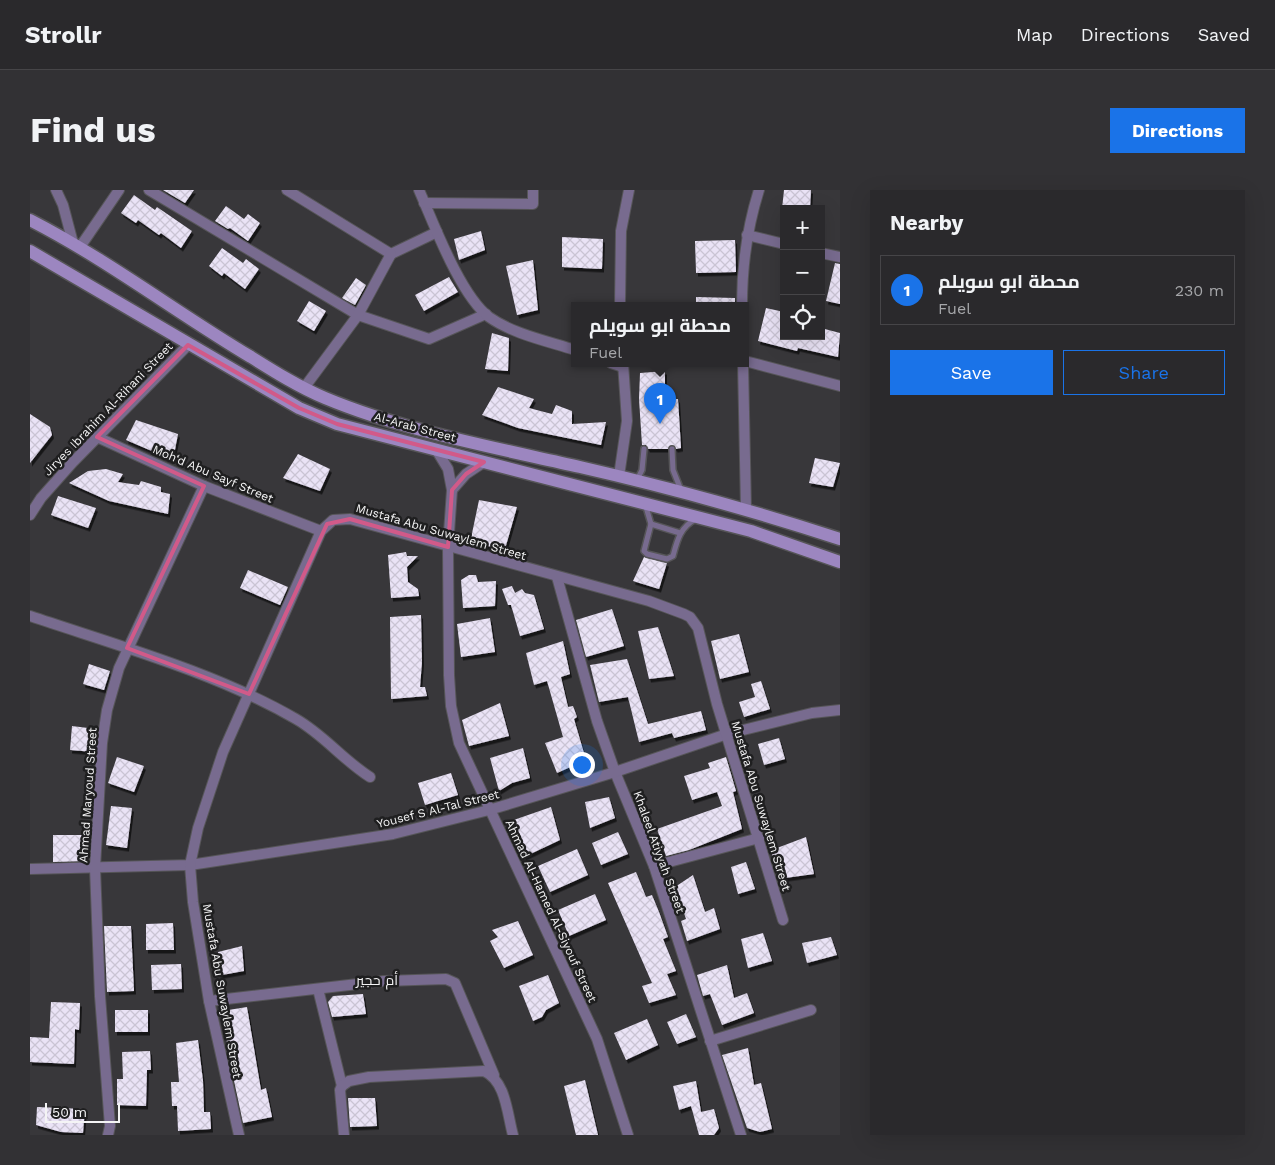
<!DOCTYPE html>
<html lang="en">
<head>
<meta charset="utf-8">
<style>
  body { margin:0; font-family:"Work Sans",Cairo,sans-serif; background:#323134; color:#f1f3f6 }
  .controls { position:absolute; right:15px; top:15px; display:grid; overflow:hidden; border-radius:0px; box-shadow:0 5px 20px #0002 }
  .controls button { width:45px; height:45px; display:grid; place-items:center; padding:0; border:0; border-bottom:1px solid #464548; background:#2a292c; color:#f1f3f6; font:25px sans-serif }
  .scale { position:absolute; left:15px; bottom:12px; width:75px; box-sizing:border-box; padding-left:5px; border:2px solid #f4f4f5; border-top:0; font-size:14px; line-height:18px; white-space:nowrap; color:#f4f4f5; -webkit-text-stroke:4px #1f1f20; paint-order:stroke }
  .you { position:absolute; left:551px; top:574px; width:18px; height:18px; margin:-12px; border:4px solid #fff; border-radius:50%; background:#1a73e8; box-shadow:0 0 0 8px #1a73e833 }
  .badge { display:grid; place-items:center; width:32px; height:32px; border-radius:50%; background:#1a73e8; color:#fff; font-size:16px; font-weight:700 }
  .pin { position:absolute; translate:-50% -41px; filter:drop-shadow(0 1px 2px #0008) }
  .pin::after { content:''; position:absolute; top:26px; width:18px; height:15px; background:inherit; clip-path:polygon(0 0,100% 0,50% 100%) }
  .popup { position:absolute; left:541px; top:112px; width:178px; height:65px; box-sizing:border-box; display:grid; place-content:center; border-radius:0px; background:#2a292c; filter:drop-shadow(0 1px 4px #0005); font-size:16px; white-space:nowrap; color:#a5a6a9 }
  .popup b { font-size:19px; color:#f1f3f6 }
  .popup::after { content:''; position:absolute; left:50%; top:100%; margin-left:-10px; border:10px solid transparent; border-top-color:#2a292c }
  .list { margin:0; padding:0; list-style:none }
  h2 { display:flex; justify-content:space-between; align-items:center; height:65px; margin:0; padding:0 20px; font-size:21px }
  h2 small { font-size:16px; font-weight:400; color:#a5a6a9 }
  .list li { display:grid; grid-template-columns:32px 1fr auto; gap:15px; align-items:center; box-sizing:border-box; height:70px; margin:0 10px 10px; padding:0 10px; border:1px solid #464548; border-radius:0px }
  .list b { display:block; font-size:19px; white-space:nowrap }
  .list p { margin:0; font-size:16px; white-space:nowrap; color:#a5a6a9 }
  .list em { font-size:16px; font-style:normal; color:#a5a6a9 }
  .actions { display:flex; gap:10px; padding:15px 20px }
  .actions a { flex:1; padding:11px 0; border:1px solid #1a73e8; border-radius:0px; text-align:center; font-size:18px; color:#1a73e8 }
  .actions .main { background:#1a73e8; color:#fff }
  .icon { flex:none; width:28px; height:28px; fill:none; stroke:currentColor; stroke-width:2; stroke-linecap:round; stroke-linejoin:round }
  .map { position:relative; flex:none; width:810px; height:945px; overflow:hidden; border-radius:0px }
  header { display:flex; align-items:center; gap:30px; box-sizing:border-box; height:70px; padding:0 25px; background:#2a292c; border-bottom:1px solid #464548 }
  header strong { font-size:24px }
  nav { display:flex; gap:28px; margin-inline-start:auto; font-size:18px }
  .intro { display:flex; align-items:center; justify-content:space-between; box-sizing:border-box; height:120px; padding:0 30px }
  h1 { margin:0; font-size:35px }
  .button { padding:12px 22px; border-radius:0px; background:#1a73e8; color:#fff; font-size:18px; font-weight:700 }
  main { display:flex; gap:30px; padding:0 30px }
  aside { flex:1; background:#2a292c; border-radius:0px; box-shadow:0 5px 20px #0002 }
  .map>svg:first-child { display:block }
</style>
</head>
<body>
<header>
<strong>Strollr</strong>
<nav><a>Map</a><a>Directions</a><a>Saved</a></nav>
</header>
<div class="intro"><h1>Find us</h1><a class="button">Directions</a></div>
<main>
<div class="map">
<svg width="810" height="945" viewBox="0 0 810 945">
  <defs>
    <pattern id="building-cross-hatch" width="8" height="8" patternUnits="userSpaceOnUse" patternTransform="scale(1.25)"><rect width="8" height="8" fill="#eae3f6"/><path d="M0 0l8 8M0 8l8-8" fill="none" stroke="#cac4d4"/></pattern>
    <filter id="shadow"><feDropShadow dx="2" dy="3.5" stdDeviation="0" flood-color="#0009"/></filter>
  </defs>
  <rect width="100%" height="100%" fill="#38373a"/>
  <g fill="url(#building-cross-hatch)" filter="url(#shadow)">
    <path d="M133,0H164L155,13Z"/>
    <path d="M754,0H781L780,19H752Z"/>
    <path d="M104,5L125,20L127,17L162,41L151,58L131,43L129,45L108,30L106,33L91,23Z"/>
    <path d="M196,16L214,29L218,24L230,33L218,51L200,38L198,39L185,31Z"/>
    <path d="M451,41L455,60L429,70L424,49Z"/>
    <path d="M532,47L573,49L572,79L532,77Z"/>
    <path d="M705,50L706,82L666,83L665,51Z"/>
    <path d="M192,58L213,73L216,69L229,79L215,99L194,83L192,86L179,76Z"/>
    <path d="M503,70L508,120L487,125L476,76Z"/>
    <path d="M805,73L810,74V114L796,111Z"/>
    <path d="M419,87L428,102L394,121L385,105Z"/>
    <path d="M326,88L336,95L325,115L312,108Z"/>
    <path d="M666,107L705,108V115H666Z"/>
    <path d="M279,111L296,121L284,141L267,131Z"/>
    <path d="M736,118L754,122V146H791V138L810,143L808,167L768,158L767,161L728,151Z"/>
    <path d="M462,143L479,148L478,181L455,179Z"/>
    <path d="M635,181V209H648L651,258L646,259L642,255L638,259H618L616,255H612L609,209L610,183Z"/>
    <path d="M468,197L504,209L499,218L522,224L526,215L542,221V234L576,232L571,255L488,238L452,225Z"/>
    <path d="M0,224L20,237L22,245L0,273Z"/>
    <path d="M106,230L148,244L143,270L96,250Z"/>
    <path d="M268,264L300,279L290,301L253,288Z"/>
    <path d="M785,268L810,273L803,297L779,293Z"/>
    <path d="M76,279L93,284L88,292L109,295L111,291L131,297V302L140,304L138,324L79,311L39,293L58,281Z"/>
    <path d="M28,306L66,318L58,338L21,325Z"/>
    <path d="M449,310L487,317L475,359L440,353Z"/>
    <path d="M376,362L377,366H388L377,377L378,392L388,399L389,406L361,408L358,365Z"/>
    <path d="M614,367L637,373L629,399L603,391Z"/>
    <path d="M218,380L258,397L250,415L210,398Z"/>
    <path d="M439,385H446L448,392L466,391L465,416L433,418L431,390Z"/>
    <path d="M482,396L485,403L492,399L495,403L504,405L514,439L490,446L481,415H478L472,399Z"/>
    <path d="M582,419L594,456L556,467L546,430Z"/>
    <path d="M391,425L392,472L390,497H395L397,506L361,509L360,427Z"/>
    <path d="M460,428L465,462L431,467L427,434Z"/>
    <path d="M628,437L644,486L619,489L608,441Z"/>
    <path d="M709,444L719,482L690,489L681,451Z"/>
    <path d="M533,451L540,484L531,487L538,517L543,516L547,527L544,529L556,570L527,583L515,553L533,547L517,491L504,495L496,463Z"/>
    <path d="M597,469L618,534L671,521L676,540L644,548L642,543L609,552L598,507L569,512L560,475Z"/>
    <path d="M59,474L80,481L74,500L53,494Z"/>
    <path d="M731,491L740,519L714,527L709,512L725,507L721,494Z"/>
    <path d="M470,513L479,546L439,556L432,530Z"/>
    <path d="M42,536L66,539L64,562L40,560Z"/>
    <path d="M749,548L755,569L734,575L728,554Z"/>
    <path d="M493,558L500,588L482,593L469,601L460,568Z"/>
    <path d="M87,567L114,576L104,602L78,593Z"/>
    <path d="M696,567L706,601L703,602L712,639L659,660L636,666L627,639L692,616L687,602L662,610L654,586L680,578L678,573Z"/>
    <path d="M421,583L428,605L395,615L388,593Z"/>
    <path d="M579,607L585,628L560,638L555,612Z"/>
    <path d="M81,616L102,618L97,658L76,655Z"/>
    <path d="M521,617L530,650L494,667L478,632Z"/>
    <path d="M588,642L598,664L571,675L562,653Z"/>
    <path d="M23,645H55V671L23,672Z"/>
    <path d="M776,647L784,684L748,689L742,664L748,662L747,658Z"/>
    <path d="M547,659L558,685L520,702L508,676Z"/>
    <path d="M716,672L725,699L708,704L701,677Z"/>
    <path d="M606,682L616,707L622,705L629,722L638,747L633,749L646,781L637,784L646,805L619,813L612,796L622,793L578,693Z"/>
    <path d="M663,685L675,722L684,718L690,739L657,751L651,731L656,729L645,697Z"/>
    <path d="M565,704L576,730L539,746L528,720Z"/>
    <path d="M488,731L503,765L474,778L460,751L468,747L462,740Z"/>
    <path d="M143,733L144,760H116V734Z"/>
    <path d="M74,736H101L104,801L77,802Z"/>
    <path d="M733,743L742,771L718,778L711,749Z"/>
    <path d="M801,747L807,765L777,773L772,753Z"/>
    <path d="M212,756L214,781L192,785L184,782L181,773H188V762Z"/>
    <path d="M151,774L152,799L122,800L121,775Z"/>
    <path d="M697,775L704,808L717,803L724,823L692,835L680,804L673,806L667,785Z"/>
    <path d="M518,785L529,813L516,820L512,827L503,831L489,796Z"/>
    <path d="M333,804L336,824L302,827L298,812L303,806Z"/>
    <path d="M21,812L50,813L49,840L45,839L44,874L0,872V847L19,848Z"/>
    <path d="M217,817L231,900L236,898L242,927L213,933L200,872L192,821Z"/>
    <rect x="85" y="820" width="33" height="22"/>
    <path d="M656,824L666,847L647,854L637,832Z"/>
    <path d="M617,829L628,855L596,870L584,843Z"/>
    <path d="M168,850L173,891L174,922H180L181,939L148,941L147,916H142L141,892H149L146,853Z"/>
    <path d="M718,858L724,895L731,893L742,939L730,942L717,938L692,865Z"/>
    <path d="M120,861L121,880H117L116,916L87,915V889H93L92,862Z"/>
    <path d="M555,890L568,945H546L534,896Z"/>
    <path d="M666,891L671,922L684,919L689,938L684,945H669L661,916L649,920L643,896Z"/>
    <path d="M318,908H345L347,936L320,937Z"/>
    <path d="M7,917L55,919L53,943L31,942L6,935Z"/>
  </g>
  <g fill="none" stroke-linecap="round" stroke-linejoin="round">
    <defs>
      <g id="service">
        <path d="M642,259L643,280L651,300"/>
        <path d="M607,290L612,280L614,259"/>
        <path d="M616,317L621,334L614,361L617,364L637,369L643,366C647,351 650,337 666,329"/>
        <path d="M621,334L650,343"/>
      </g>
      <g id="minor">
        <path d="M26,0L33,15L43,53"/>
        <path d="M119,0L328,125L399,149L456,124"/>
        <path d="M257,0L361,64L407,42"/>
        <path d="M389,0C404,34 430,105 459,127C483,144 517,151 545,160"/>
        <path d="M394,13L503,14V0"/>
        <path d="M717,45L754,54"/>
        <path d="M50,57L89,0"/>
        <path d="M791,63L810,67"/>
        <path d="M590,115L591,41L599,0"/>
        <path d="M712,115C712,75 717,38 729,0"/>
        <path d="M715,171L810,196"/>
        <path d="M581,173L593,177"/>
        <path d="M713,173L716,319"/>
        <path d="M274,198L328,125L361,64"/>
        <path d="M67,247L174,296L291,341"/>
        <path d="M407,261L418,279L422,300L418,357L419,485L421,516L429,553L567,849L598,945"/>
        <path d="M589,286L597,231L593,173"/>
        <path d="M422,300L436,284L454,272"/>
        <path d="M0,325L11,308L43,272L158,155"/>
        <path d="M527,387L567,531L585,582L624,676L711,945"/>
        <path d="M0,426C86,455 187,483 266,529C294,545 313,570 340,587"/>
        <path d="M624,676L729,648"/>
        <path d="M0,679L160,675L363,644L459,620L585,582L697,544L782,523L810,520"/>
        <path d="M288,799L312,896"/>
        <path d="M179,811L354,791L416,789L425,793L464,885"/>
        <path d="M680,851L781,820"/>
        <path d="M78,945L80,936L70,806L65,678L72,553L77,520L89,478L174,296"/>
        <path d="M209,945L179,811L163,712L160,675L168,638L193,562L291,341L303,330L320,329L619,411L654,424L660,427L668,438L687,514L753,730"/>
        <path d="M314,945L310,900L312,896L319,891L339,887L454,881C476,891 477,923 483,945"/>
      </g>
      <g id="secondary">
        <path d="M0,30C78,70 147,123 221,167C245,182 269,197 295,208C374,241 467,258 550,277C638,297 724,321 810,349"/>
        <path d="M0,61L269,218L307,234L721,341L810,372"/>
      </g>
    </defs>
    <use href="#service" stroke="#565558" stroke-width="8"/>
    <use href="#minor" stroke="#565558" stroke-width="12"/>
    <use href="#secondary" stroke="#565558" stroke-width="15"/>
    <use href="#service" stroke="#786b8f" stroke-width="5"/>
    <use href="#minor" stroke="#786b8f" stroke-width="10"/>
    <use href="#secondary" stroke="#9c86c0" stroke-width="12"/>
  </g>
  <path fill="none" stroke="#d15a89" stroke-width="4" stroke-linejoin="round" d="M158,155L269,218L307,234L454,272L436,284L422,300L418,357L320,329L297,334L219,504L97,458L174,296L67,247Z"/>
  <g text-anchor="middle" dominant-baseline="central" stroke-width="5" stroke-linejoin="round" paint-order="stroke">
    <g font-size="12" fill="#f4f4f5" stroke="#1f1f20">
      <text transform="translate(78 219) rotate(-46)">Jiryes Ibrahim Al-Rihani Street</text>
      <text transform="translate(385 237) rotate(15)">Al-Arab Street</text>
      <text transform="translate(183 284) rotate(23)">Moh‘d Abu Sayf Street</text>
      <text transform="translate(411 342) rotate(16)">Mustafa Abu Suwaylem Street</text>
      <text transform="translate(58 605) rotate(-86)">Ahmad Maryoud Street</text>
      <text transform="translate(731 616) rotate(73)">Mustafa Abu Suwaylem Street</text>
      <text transform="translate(408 619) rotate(-14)">Yousef S Al-Tal Street</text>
      <text transform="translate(629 662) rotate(70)">Khaleel Atiyyah Street</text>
      <text transform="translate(521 721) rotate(65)">Ahmad Al-Hamed Al-Siyouf Street</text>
      <text transform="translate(192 801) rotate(80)">Mustafa Abu Suwaylem Street</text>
    </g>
    <g font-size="14" fill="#f4f4f5" stroke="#1f1f20">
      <text x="347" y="790">أم حجير</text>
    </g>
  </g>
</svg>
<div class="controls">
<button>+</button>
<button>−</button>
<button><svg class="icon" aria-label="locate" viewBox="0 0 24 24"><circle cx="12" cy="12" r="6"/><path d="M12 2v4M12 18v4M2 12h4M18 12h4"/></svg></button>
</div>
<div class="scale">50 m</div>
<div class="you"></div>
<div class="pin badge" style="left:630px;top:234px">1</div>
<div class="popup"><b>محطة ابو سويلم</b>Fuel</div>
</div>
<aside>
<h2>Nearby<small></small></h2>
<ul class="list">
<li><span class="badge">1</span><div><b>محطة ابو سويلم</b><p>Fuel</p></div><em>230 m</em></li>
</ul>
<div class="actions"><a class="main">Save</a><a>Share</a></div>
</aside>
</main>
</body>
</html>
